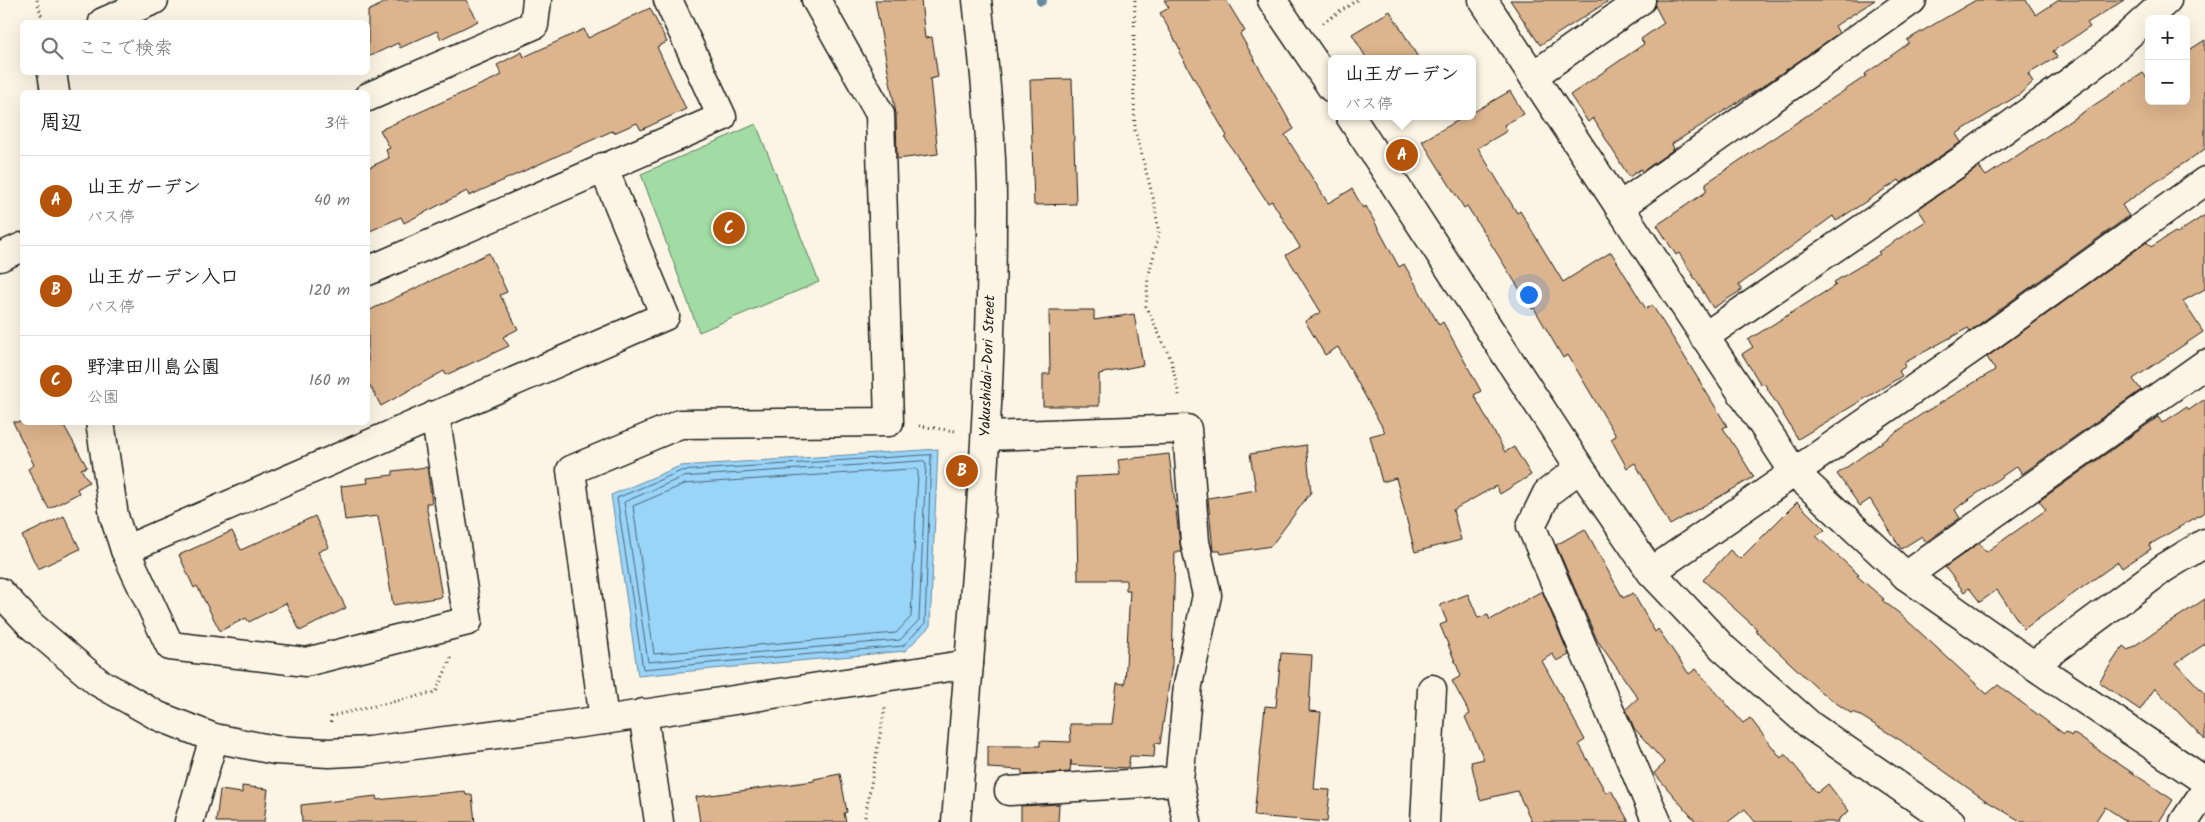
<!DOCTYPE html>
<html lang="ja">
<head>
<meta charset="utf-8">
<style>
  body { margin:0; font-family:Kalam,"Klee One",sans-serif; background:#f2f2f2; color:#222 }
  .controls { position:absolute; right:15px; top:15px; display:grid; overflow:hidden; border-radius:8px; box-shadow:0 5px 20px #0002 }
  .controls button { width:45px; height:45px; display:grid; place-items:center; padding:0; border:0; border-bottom:1px solid #e0e0e0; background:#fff; color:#222; font:25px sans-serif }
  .you { position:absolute; left:1528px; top:294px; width:18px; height:18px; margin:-12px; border:4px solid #fff; border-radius:50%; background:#1a73e8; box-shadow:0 0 0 8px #1a73e833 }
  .badge { display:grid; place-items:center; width:32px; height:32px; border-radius:50%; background:#b45309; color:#fff; font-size:16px; font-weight:700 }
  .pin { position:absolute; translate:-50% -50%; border:2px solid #fff; box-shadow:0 1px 5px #0006 }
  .popup { position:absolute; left:1328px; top:55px; width:148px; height:65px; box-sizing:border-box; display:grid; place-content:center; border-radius:8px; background:#fff; filter:drop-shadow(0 1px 4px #0005); font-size:16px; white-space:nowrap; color:#767676 }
  .popup b { font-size:19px; color:#222 }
  .popup::after { content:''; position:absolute; left:50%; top:100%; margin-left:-10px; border:10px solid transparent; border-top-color:#fff }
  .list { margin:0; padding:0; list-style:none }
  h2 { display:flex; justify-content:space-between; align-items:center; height:65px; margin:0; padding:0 20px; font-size:21px }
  h2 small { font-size:16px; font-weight:400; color:#767676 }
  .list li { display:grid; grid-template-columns:32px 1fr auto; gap:15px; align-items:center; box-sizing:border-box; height:90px; padding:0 20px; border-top:1px solid #e0e0e0 }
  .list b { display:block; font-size:19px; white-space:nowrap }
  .list p { margin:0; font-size:16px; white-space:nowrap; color:#767676 }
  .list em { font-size:16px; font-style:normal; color:#767676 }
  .icon { flex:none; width:28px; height:28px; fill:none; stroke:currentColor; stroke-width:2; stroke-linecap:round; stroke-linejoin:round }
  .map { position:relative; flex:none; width:2205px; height:822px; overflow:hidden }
  .search { position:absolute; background:#fff; box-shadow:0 5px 20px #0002; left:20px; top:20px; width:350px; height:55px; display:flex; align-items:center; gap:12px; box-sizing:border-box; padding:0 18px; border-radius:8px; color:#767676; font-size:19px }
  .panel { position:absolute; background:#fff; box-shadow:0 5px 20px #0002; left:20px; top:90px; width:350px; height:335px; border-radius:8px }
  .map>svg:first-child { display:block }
</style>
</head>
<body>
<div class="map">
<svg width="2205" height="822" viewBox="0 0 2205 822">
  <rect width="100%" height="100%" fill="#fcf5e5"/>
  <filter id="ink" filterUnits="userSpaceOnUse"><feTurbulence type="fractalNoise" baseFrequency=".02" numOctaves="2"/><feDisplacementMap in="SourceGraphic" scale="10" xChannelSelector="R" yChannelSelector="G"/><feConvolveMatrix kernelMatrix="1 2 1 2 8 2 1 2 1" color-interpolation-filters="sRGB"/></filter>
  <g filter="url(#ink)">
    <path fill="#a0dca3" stroke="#5e7c60" d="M756,124L819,282L699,332L641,174Z"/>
    <path fill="#99d4f9" stroke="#678aa1" d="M938,449L930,626L905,651L638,676L611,495L680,466Z"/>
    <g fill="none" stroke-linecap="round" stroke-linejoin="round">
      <g stroke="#4e6674" stroke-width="1">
        <path d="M931,455L925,623L903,646L643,669L617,498L681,471Z"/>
        <path d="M924,461L926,464L919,620L900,640L648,662L624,502L683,477Z"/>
        <path d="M916,469L918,472L911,617L896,633L654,654L633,506L685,484Z"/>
      </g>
      <path stroke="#678aa1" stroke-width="10" d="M1041,1L1042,0"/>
    </g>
    <g fill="#dcb48d" stroke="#1c1c1c">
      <path d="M390,0H466L478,21L441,39L437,31L400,48L398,43L368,57V11Z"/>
      <path d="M875,0H921L925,38L932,37L938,77L930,79L938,154L897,159L896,114Z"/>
      <path d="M1164,0H1226L1245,31L1240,34L1294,129L1285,135L1328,203L1352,189L1363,208L1366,206L1399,267L1404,264L1439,325L1443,322L1481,391L1474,395L1505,452L1514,447L1531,475L1500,494L1496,486L1453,510L1461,540L1415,552L1396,478L1382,482L1370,436L1385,432L1338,347L1325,355L1305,321L1321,312L1286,255L1300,247L1272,201L1268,203L1225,138L1227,136L1179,52L1181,51L1160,13L1169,8Z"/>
      <path d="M1510,0H1610L1540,45Z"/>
      <path d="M1656,0H1875L1835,26L1839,33L1760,88L1672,144L1674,149L1642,172L1641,169L1629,177L1593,118L1588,122L1570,95L1644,44L1641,39L1664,23L1655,6Z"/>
      <path d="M1976,0H2026L2036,15L2059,0H2124L2087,23L2090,27L2053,51L2057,57L2028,74L2033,82L2020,94L1956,134L1961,142L1901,183L1899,180L1836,221L1833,216L1739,285L1742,290L1713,308L1679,253L1676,255L1657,225L1706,192V183L1866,76L1865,74L1909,43L1907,40Z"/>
      <path d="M650,8L667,42L657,47L686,109L641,130L637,123L614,133L612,131L469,196L467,191L404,223L401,217L368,232V168L389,158L386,150L390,148L380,130L502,75L497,65L522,52L524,57L584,29L588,38Z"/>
      <path d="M1390,11L1419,59H1367L1352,34Z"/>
      <path d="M2205,40V149L2122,205L2129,216L1974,328L1970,331L1968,328L1904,363L1906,366L1899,371L1902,376L1798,439L1764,383L1761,385L1742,354L1753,347L1748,340L1836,285L1834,282L1880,254L1878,252L1926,221L1918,209L1979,167L1986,176L2143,73L2147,78L2149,77V101H2186V52Z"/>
      <path d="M1072,79L1076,204L1034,205L1030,80Z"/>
      <path d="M1510,91L1524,114L1504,125L1507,131L1478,148L1517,213L1520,211L1563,282L1611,252L1646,309L1652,305L1678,346L1727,426L1723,428L1754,477L1670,525L1635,463L1627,468L1611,439L1616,436L1568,355L1563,358L1534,308L1532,309L1467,206L1464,208L1422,141L1466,116H1472V113Z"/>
      <path d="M2205,215V289L2183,301L2203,332L2133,379L2141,390L2022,474L2017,466L1962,504L1955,510L1960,518L1926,542L1922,536L1901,549L1870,499L1860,506L1837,474L1922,414L1995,370L1987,357L2147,242L2151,247L2175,232L2176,234Z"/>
      <path d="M489,253L507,292L500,295L518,329L503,337L509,346L446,375L444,371L381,406L368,382V311Z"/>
      <path d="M1049,310H1094V320L1134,314L1143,365L1099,374V406H1043V374H1050Z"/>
      <path d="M2205,399V512L2149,545L2151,549L2122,568L2118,562L2024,629L1997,590L1980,602L1969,588L1964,592L1945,567L1979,543L1986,552L2046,510L2039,501L2158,417L2162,423L2187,407L2189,410Z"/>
      <path d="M13,422H62L87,467L81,469L89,482L77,489L79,493L49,509L28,469L34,465Z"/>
      <path d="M1306,445L1311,492L1271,546L1221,554L1220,551H1213L1208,498L1256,490L1250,454Z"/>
      <path d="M1169,454L1181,552H1175L1172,664L1160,744L1155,743L1154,757L1130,756L1128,768L1071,765V760L1070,772L1022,775V770L988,768V746H1040V741L1071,742L1070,724H1112L1117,683L1125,684L1130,590H1126V580H1078L1076,477L1120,475L1118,460Z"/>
      <path d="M427,467L432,503H426L442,597L393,605L378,516L345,520L341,486L368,483L367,478L393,475V471Z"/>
      <path d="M1797,502L1825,530L1816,536L1859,575L1857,576L1884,599L1882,600L1899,613L1987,694L1998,685L2064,734L2066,732L2071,736L2073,733L2173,800L2159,822H2128L2105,807L2095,822H2022L1985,800L1900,740L1854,712L1852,714L1822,693L1755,630L1757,629L1703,580L1730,550L1740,559Z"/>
      <path d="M64,516L80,549L38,569L22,536Z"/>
      <path d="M315,516L329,547L318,552L346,608L300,631L286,603L249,622L246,618L220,631L197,586L194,588L179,555L232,531L241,550Z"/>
      <path d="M1585,529L1623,598L1633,593L1655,632L1658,629L1689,674L1696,669L1743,723L1750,718L1781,758L1785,754L1817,793L1828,784L1849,811L1838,820L1839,822H1755L1745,809L1728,822H1696L1654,773L1665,763L1634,728L1626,709L1638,698L1597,640L1556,545Z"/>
      <path d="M1542,591L1569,655L1557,661L1552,654L1542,661L1585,740L1579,744L1606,793L1611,790L1629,822H1532L1517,791L1480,800L1471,762L1484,759L1465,717L1470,714L1452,681L1461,676L1440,625L1447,622L1440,605L1468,594L1478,618L1488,615L1490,620Z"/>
      <path d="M2205,599V644L2176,663L2205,694V740L2155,688L2140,710L2099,682L2123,646L2128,650Z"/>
      <path d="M1281,653L1312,655L1309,711L1321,712L1314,789L1330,790L1327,822L1254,816L1265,706L1276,707Z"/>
      <path d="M840,774L847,812L844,813L846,822H700L696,797L814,781V779Z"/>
      <path d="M242,786L268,789L264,822H216L220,790L242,793Z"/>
      <path d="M465,791L466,795H472L475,822H302L301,805L376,796L377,800Z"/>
      <path d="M1059,804L1058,822H1021V806Z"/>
    </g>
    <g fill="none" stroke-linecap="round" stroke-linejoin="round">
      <defs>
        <g id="minor">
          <path d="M1272,0L1332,88"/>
          <path d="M1483,0L1794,472L1906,576L2033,665L2205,781"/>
          <path d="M103,22L154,0"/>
          <path d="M52,72L55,92"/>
          <path d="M1533,76L1641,0"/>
          <path d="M368,97L534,25L537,0"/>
          <path d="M1350,116L1580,468L1651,572L1723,648L1811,726L1951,822"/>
          <path d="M1619,207L1912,0"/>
          <path d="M0,257L22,247"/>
          <path d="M368,271L722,117L668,0"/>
          <path d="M1704,337L1961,161L2104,57L2167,0"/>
          <path d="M100,422L114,516L125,550L170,646L306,662L468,621L435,415"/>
          <path d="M986,436L1187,429L1195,542L1207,595L1188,685L1179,781L1187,822"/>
          <path d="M1580,468L1547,493L1531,526L1657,822"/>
          <path d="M125,550L665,316L603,167"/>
          <path d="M1651,572L1983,341L2205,181"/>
          <path d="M1906,576L2205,364"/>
          <path d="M0,592L32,626L98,682L158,716L214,738L275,750L329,753L369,751L604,720L969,664"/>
          <path d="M2033,665L2164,568L2205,543"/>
          <path d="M643,713L659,822"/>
          <path d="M604,720L571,470L680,424L889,422L880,114L816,0"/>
          <path d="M1009,791L1179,781"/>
          <path d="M189,822L214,738"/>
          <path d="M956,822C972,621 992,420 992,219C993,146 985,72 977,0"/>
          <path d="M1425,822L1432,689"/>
          <path d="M2184,822L2205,791"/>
        </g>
      </defs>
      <use href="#minor" stroke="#1c1c1c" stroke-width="31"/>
      <g stroke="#1c1c1c" stroke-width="3" stroke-dasharray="1 4" stroke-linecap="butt">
        <path d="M37,0L43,22"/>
        <path d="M1135,0L1133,67L1135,130L1154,201L1159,234L1148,278L1146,306L1171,360L1180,399"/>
        <path d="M1323,23L1357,0"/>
        <path d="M919,426L955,431"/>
        <path d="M331,722V716L436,692L452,656"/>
        <path d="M864,822L885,708"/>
      </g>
      <use href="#minor" stroke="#fcf5e5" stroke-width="28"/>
    </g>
  </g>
  <g text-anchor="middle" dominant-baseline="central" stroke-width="5" stroke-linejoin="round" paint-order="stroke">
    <g font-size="15" fill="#1c1c1c" stroke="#fcf5e5">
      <text transform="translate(988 366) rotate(-88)">Yakushidai-Dori Street</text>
    </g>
  </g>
</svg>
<div class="controls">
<button>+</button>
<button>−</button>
</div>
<div class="you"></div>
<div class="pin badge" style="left:1402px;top:155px">A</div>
<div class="popup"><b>山王ガーデン</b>バス停</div>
<div class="pin badge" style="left:962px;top:471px">B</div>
<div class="pin badge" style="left:729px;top:228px">C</div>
<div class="search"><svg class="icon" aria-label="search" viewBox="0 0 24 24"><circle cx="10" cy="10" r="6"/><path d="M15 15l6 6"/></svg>ここで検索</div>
<section class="panel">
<h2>周辺<small>3件</small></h2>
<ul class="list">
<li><span class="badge">A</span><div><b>山王ガーデン</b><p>バス停</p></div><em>40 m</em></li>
<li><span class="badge">B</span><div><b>山王ガーデン入口</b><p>バス停</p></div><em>120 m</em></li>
<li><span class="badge">C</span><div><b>野津田川島公園</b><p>公園</p></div><em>160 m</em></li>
</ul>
</section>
</div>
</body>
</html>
